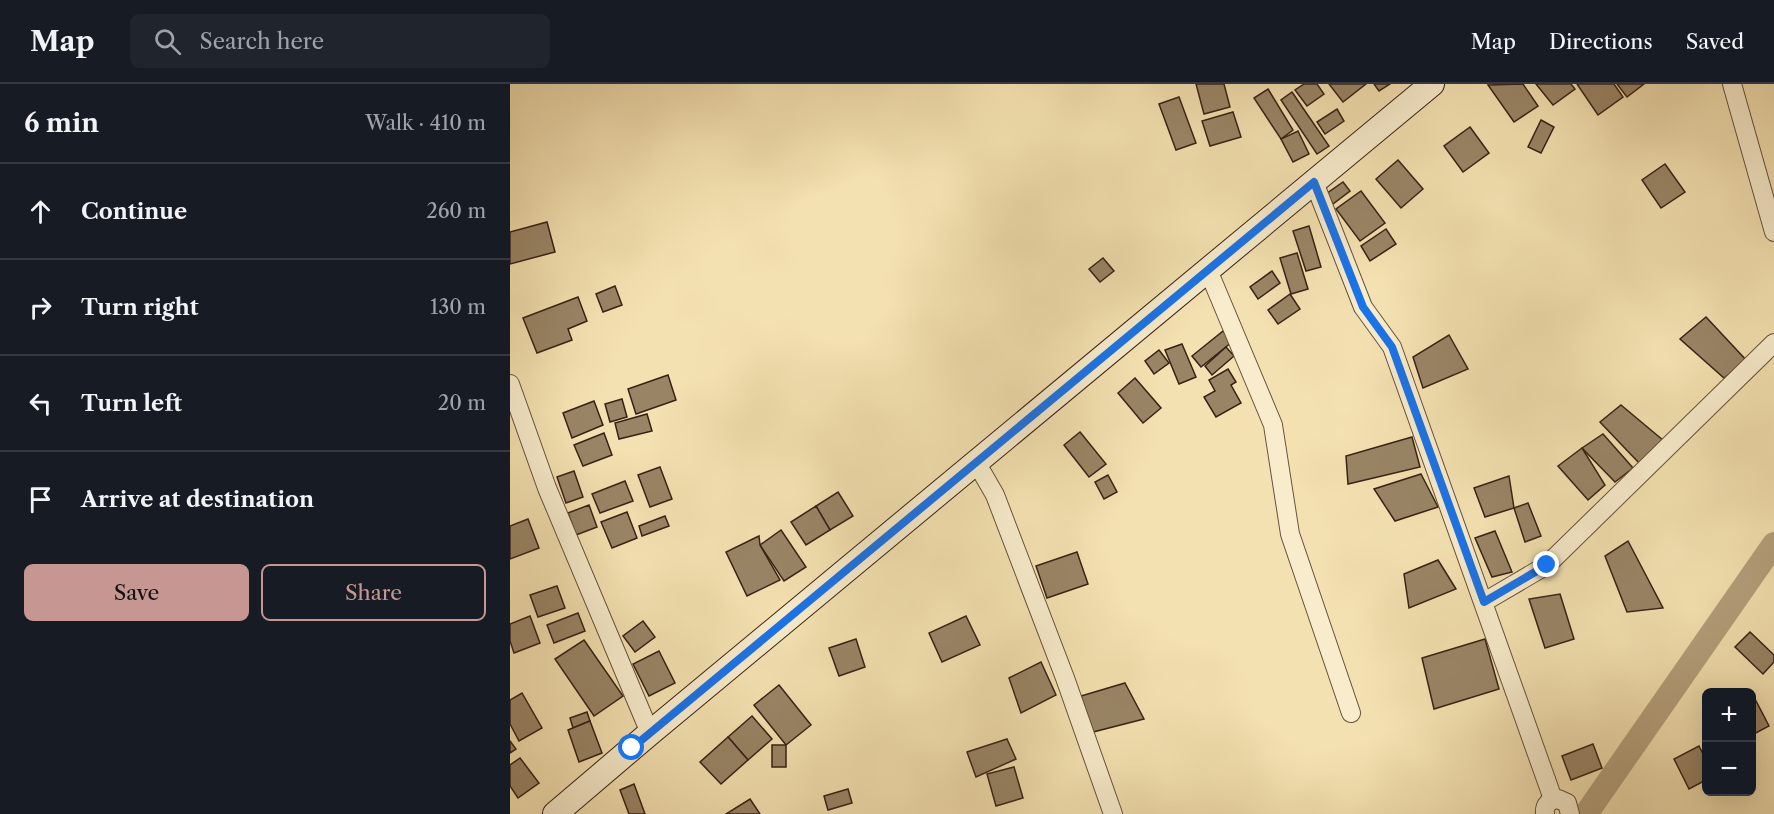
<!DOCTYPE html>
<html lang="en">
<head>
<meta charset="utf-8">
<style>
  body { margin:0; font-family:"Libre Caslon Text",serif; background:#20242c; color:#f1f3f6 }
  .controls { position:absolute; right:18px; bottom:18px; display:grid; overflow:hidden; border-radius:9px; box-shadow:0 6px 24px #0002 }
  .controls button { width:54px; height:54px; display:grid; place-items:center; padding:0; border:0; border-bottom:2px solid #363941; background:#171b24; color:#f1f3f6; font:30px sans-serif }
  .stop { position:absolute; width:18px; height:18px; margin:-14px; border:4px solid #1a73e8; border-radius:50%; background:#fff }
  .stop.end { background:#1a73e8; border-color:#fff; box-shadow:0 2px 6px #0008 }
  .list { margin:0; padding:0; list-style:none }
  h2 { display:flex; justify-content:space-between; align-items:center; height:78px; margin:0; padding:0 24px; font-size:26px }
  h2 small { font-size:20px; font-weight:400; color:#9ea1a6 }
  .list li { display:grid; grid-template-columns:39px 1fr auto; gap:18px; align-items:center; box-sizing:border-box; height:96px; padding:0 24px; border-top:2px solid #363941 }
  .list b { display:block; font-size:22px; white-space:nowrap }
  .list em { font-size:20px; font-style:normal; color:#9ea1a6 }
  .actions { display:flex; gap:12px; padding:18px 24px }
  .actions a { flex:1; padding:14px 0; border:2px solid #c59692; border-radius:9px; text-align:center; font-size:21px; color:#c59692 }
  .actions .main { background:#c59692; color:#111 }
  .icon { flex:none; width:33px; height:33px; fill:none; stroke:currentColor; stroke-width:2; stroke-linecap:round; stroke-linejoin:round }
  .map { position:relative; flex:none; width:1264px; height:730px; overflow:hidden }
  header { display:flex; align-items:center; gap:36px; box-sizing:border-box; height:84px; padding:0 30px; background:#171b24; border-bottom:2px solid #363941 }
  header strong { font-size:28px }
  nav { display:flex; gap:33px; margin-inline-start:auto; font-size:21px }
  .search { width:420px; height:54px; background:#20242c; display:flex; align-items:center; gap:15px; box-sizing:border-box; padding:0 21px; border-radius:9px; color:#9ea1a6; font-size:22px }
  main { display:flex }
  aside { flex:1; background:#171b24 }
  .map>svg:first-child { display:block }
</style>
</head>
<body>
<header>
<strong>Map</strong>
<div class="search"><svg class="icon" aria-label="search" viewBox="0 0 24 24"><circle cx="10" cy="10" r="6"/><path d="M15 15l6 6"/></svg>Search here</div>
<nav><a>Map</a><a>Directions</a><a>Saved</a></nav>
</header>
<main>
<aside>
<h2>6 min<small>Walk · 410 m</small></h2>
<ul class="list">
<li><svg class="icon" aria-label="ahead" viewBox="0 0 24 24"><path d="M12 20V5M6 11l6-6 6 6"/></svg><div><b>Continue</b></div><em>260 m</em></li>
<li><svg class="icon" aria-label="right" viewBox="0 0 24 24"><path d="M7 20v-9h11M14 6l5 5-5 5"/></svg><div><b>Turn right</b></div><em>130 m</em></li>
<li><svg class="icon" aria-label="left" viewBox="0 0 24 24"><path d="M17 20v-9H6M10 6l-5 5 5 5"/></svg><div><b>Turn left</b></div><em>20 m</em></li>
<li><svg class="icon" aria-label="arrive" viewBox="0 0 24 24"><path d="M6 21V4h12l-3 4 3 4H6"/></svg><div><b>Arrive at destination</b></div></li>
</ul>
<div class="actions"><a class="main">Save</a><a>Share</a></div>
</aside>
<div class="map">
<svg width="1264" height="730" viewBox="0 0 1264 730">
  <rect width="100%" height="100%" fill="#f4e1b1"/>
  <filter id="stains"><feTurbulence type="fractalNoise" baseFrequency=".00333" numOctaves="4"/><feColorMatrix values="0 0 0 0 .2 0 0 0 0 .09 0 0 0 0 .02 0 0 0 .5 -.17"/></filter>
  <radialGradient id="worn" r=".72"><stop offset=".6" stop-color="#630" stop-opacity="0"/><stop offset="1" stop-color="#630" stop-opacity=".3"/></radialGradient>
  <g fill="none" stroke-linecap="round" stroke-linejoin="round">
    <path stroke="#b4a07c" stroke-width="24" d="M1076,730L1264,460"/>
  </g>
  <g fill="#998566" stroke="#372115" stroke-width="1.5">
    <path d="M686,0H714L720,23L694,30Z"/>
    <path d="M794,0H807L814,10L797,22L785,6Z"/>
    <path d="M819,0H856L833,18Z"/>
    <path d="M864,0H880L869,7Z"/>
    <path d="M1013,0L1028,22L1004,38L978,1Z"/>
    <path d="M1026,0H1061L1065,5L1043,21Z"/>
    <path d="M1067,0H1104L1113,13L1088,31Z"/>
    <path d="M1107,0H1134L1117,13Z"/>
    <path d="M758,5L783,46L771,55L744,14Z"/>
    <path d="M782,8L819,62L807,70L771,16Z"/>
    <path d="M669,13L686,59L666,66L649,20Z"/>
    <path d="M827,25L834,37L815,50L807,38Z"/>
    <path d="M723,28L731,53L700,62L692,37Z"/>
    <path d="M1031,36L1044,43L1031,69L1018,63Z"/>
    <path d="M960,43L979,69L953,88L934,62Z"/>
    <path d="M788,47L799,70L783,78L771,55Z"/>
    <path d="M888,76L913,105L891,124L866,95Z"/>
    <path d="M1155,80L1175,108L1151,124L1132,96Z"/>
    <path d="M833,98L840,107L823,120L816,110Z"/>
    <path d="M851,107L875,139L850,157L826,125Z"/>
    <path d="M37,138L45,168L0,180V148Z"/>
    <path d="M799,142L811,183L796,187L783,147Z"/>
    <path d="M876,145L886,160L860,177L851,162Z"/>
    <path d="M787,169L798,205L781,210L770,174Z"/>
    <path d="M593,174L604,187L590,198L579,185Z"/>
    <path d="M762,187L770,199L748,215L740,203Z"/>
    <path d="M105,202L112,221L93,228L86,210Z"/>
    <path d="M780,210L790,225L768,240L758,226Z"/>
    <path d="M68,213L77,237L58,245L62,256L27,269L13,234Z"/>
    <path d="M1196,233L1237,277L1214,294L1170,255Z"/>
    <path d="M713,247L722,258L691,283L682,272Z"/>
    <path d="M939,251L958,285L913,304L903,273Z"/>
    <path d="M672,260L686,293L669,300L655,266Z"/>
    <path d="M716,263L724,272L702,291L695,282Z"/>
    <path d="M649,266L659,279L644,290L635,277Z"/>
    <path d="M718,285L726,298L721,301L731,319L706,333L694,313L705,307L699,296Z"/>
    <path d="M158,291L166,316L126,330L118,305Z"/>
    <path d="M625,294L651,324L633,339L608,309Z"/>
    <path d="M112,315L117,333L100,338L95,320Z"/>
    <path d="M84,317L93,341L62,354L53,329Z"/>
    <path d="M1111,321L1154,357L1129,379L1090,338Z"/>
    <path d="M137,330L142,347L109,355L105,339Z"/>
    <path d="M570,348L596,380L579,393L554,361Z"/>
    <path d="M94,349L102,371L73,382L64,361Z"/>
    <path d="M1093,350L1123,384L1105,398L1072,364Z"/>
    <path d="M902,353L910,383L838,400L836,372Z"/>
    <path d="M1072,364L1095,401L1078,416L1048,382Z"/>
    <path d="M150,383L162,415L140,423L128,391Z"/>
    <path d="M64,387L73,413L56,419L47,393Z"/>
    <path d="M911,390L928,423L885,437L864,405Z"/>
    <path d="M598,391L607,408L594,415L585,398Z"/>
    <path d="M999,392L1004,424L975,433L964,404Z"/>
    <path d="M115,397L123,417L90,429L82,410Z"/>
    <path d="M328,408L343,432L320,446L306,422Z"/>
    <path d="M1018,419L1031,452L1015,458L1004,424Z"/>
    <path d="M79,421L87,443L66,451L58,429Z"/>
    <path d="M306,422L320,446L296,461L281,438Z"/>
    <path d="M117,428L127,454L102,464L91,438Z"/>
    <path d="M155,432L159,442L132,452L129,442Z"/>
    <path d="M18,435L29,464L0,475V442Z"/>
    <path d="M271,446L296,483L274,497L250,461Z"/>
    <path d="M985,447L1002,488L982,493L965,454Z"/>
    <path d="M249,452L250,461L270,496L237,512L216,468Z"/>
    <path d="M1118,457L1153,524L1117,528L1095,472Z"/>
    <path d="M567,468L578,500L537,514L526,482Z"/>
    <path d="M928,476L946,505L899,524L894,490Z"/>
    <path d="M47,502L55,524L28,533L20,511Z"/>
    <path d="M1050,510L1064,555L1035,564L1019,515Z"/>
    <path d="M68,529L75,547L44,559L37,541Z"/>
    <path d="M20,532L30,559L4,569L0,557V540Z"/>
    <path d="M456,532L470,561L432,578L419,549Z"/>
    <path d="M133,537L145,553L125,568L113,552Z"/>
    <path d="M1240,548L1264,571V578L1253,590L1225,563Z"/>
    <path d="M346,555L355,583L329,592L319,564Z"/>
    <path d="M975,555L989,605L924,625L912,574Z"/>
    <path d="M74,556L113,612L84,632L45,575Z"/>
    <path d="M149,567L165,599L139,612L123,580Z"/>
    <path d="M531,578L546,611L511,629L499,594Z"/>
    <path d="M615,599L634,635L583,648L571,612Z"/>
    <path d="M269,601L301,641L276,661L244,621Z"/>
    <path d="M12,609L32,644L9,657L0,640V616Z"/>
    <path d="M1244,613L1259,642L1242,651V614Z"/>
    <path d="M77,628L80,637L63,644L60,634Z"/>
    <path d="M242,632L262,655L238,676L218,653Z"/>
    <path d="M80,637L92,669L69,678L58,646Z"/>
    <path d="M218,653L238,676L211,700L190,678Z"/>
    <path d="M497,655L506,675L466,693L457,668Z"/>
    <path d="M0,657L6,665L0,669Z"/>
    <path d="M1083,660L1092,684L1061,696L1052,672Z"/>
    <rect x="262" y="661" width="14" height="22"/>
    <path d="M1189,662L1196,676V696L1179,705L1164,675Z"/>
    <path d="M10,674L29,699L8,714L0,702V681Z"/>
    <path d="M504,683L513,714L486,722L477,690Z"/>
    <path d="M124,700L135,730H119L110,706Z"/>
    <path d="M338,705L342,719L318,726L314,712Z"/>
    <path d="M240,715L250,730H216Z"/>
  </g>
  <g fill="none" stroke-linecap="round" stroke-linejoin="round">
    <defs>
      <g id="street">
        <path d="M1222,0L1264,148"/>
        <path d="M804,98L853,223L882,263L1043,715"/>
        <path d="M698,186L763,341L780,450L841,629"/>
        <path d="M0,300L37,404L140,649"/>
        <path d="M466,378L485,411L555,594L603,730"/>
        <path d="M974,518L1037,481L1264,259"/>
        <path d="M1035,730C1034,721 1039,716 1048,715L1057,719L1060,730"/>
      </g>
      <path id="secondary" d="M45,730L140,649L922,0"/>
    </defs>
    <use href="#street" stroke="#66513c" stroke-width="20"/>
    <use href="#secondary" stroke="#372115" stroke-width="26"/>
    <use href="#street" stroke="#f8eccc" stroke-width="18"/>
    <use href="#secondary" stroke="#f8eccc" stroke-width="24"/>
  </g>
  <g fill="none" stroke-linecap="round" stroke-linejoin="round">
    <path stroke="#1a73e8" stroke-width="8" d="M122,664L804,98L853,223L882,263L974,518L1037,481"/>
  </g>
  <rect width="100%" height="100%" filter="url(#stains)"/>
  <rect width="100%" height="100%" fill="url(#worn)"/>
</svg>
<div class="controls">
<button>+</button>
<button>−</button>
</div>
<div class="stop" style="left:122px;top:664px"></div>
<div class="stop end" style="left:1037px;top:481px"></div>
</div>
</main>
</body>
</html>
